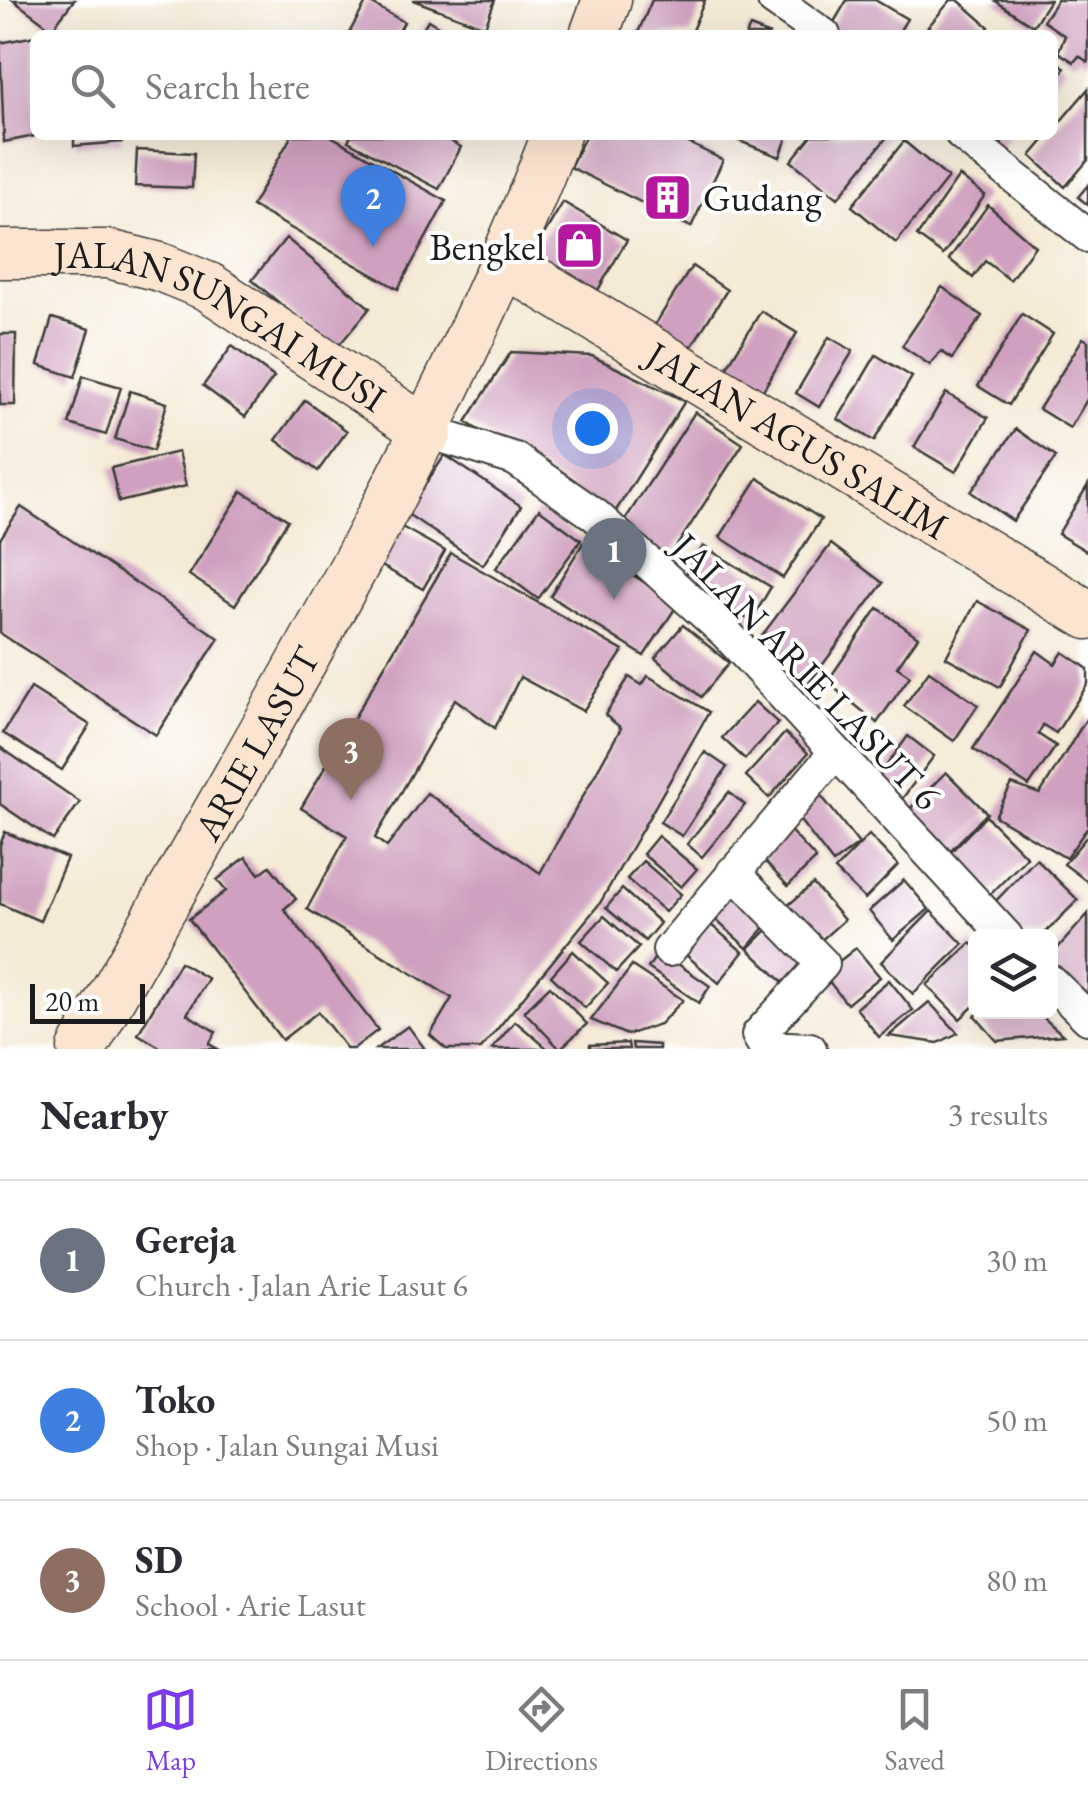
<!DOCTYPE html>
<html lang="en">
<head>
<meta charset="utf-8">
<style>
  body { margin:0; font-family:"EB Garamond",serif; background:#f7f7f7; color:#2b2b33 }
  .controls { position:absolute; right:30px; bottom:30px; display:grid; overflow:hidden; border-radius:15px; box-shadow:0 10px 40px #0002 }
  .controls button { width:90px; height:90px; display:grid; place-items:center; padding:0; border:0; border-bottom:2px solid #e1e1e2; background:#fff; color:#2b2b33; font:50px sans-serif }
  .scale { position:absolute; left:30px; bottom:25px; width:115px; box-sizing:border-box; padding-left:10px; border:5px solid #1c1c1c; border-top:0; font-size:28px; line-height:35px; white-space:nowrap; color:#1c1c1c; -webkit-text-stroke:8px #fff; paint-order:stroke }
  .you { position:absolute; left:592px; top:428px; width:35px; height:35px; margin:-25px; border:8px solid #fff; border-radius:50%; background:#1a73e8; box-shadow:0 0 0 15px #1a73e833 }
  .badge { display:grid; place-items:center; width:65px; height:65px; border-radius:50%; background:#7c3aed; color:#fff; font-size:32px; font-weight:700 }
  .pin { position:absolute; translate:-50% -82px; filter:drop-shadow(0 2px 5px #0008) }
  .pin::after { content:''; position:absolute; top:52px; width:35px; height:30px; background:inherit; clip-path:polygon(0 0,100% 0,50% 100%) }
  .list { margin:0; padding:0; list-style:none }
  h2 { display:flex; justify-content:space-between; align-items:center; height:130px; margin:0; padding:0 40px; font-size:42px }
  h2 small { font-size:32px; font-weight:400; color:#7c7c81 }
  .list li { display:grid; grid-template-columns:65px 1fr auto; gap:30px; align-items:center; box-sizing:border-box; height:160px; padding:0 40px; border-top:2px solid #e1e1e2 }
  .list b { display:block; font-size:38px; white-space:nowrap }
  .list p { margin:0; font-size:32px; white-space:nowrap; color:#7c7c81 }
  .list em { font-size:32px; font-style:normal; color:#7c7c81 }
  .icon { flex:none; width:55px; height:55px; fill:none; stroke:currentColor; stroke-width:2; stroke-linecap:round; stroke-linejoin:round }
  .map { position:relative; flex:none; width:1088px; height:1049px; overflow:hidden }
  .search { position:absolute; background:#fff; box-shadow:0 10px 40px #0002; left:30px; right:30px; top:30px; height:110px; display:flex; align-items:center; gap:25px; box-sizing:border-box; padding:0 35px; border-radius:15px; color:#7c7c81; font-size:38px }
  .sheet { height:610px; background:#fff }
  nav { display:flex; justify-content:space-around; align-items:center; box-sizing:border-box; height:140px; border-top:2px solid #e1e1e2; background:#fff; font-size:28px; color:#7c7c81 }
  nav a { display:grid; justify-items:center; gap:5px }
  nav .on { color:#7c3aed }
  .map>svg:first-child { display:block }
</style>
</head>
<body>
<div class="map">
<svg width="1088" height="1049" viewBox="0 0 1088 1049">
  <rect width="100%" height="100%" fill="#fff"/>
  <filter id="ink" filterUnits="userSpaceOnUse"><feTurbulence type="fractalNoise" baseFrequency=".01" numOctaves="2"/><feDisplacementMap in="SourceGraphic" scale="20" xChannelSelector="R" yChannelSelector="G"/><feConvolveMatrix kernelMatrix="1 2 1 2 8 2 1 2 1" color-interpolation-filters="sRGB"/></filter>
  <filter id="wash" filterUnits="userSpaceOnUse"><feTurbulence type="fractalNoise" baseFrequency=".0048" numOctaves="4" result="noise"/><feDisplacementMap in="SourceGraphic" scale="40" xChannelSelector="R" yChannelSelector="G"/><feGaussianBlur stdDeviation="2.25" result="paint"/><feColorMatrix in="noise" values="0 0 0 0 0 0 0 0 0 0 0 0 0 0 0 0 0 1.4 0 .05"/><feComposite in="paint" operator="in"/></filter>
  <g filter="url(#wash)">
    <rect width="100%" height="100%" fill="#f4ead5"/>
    <g id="blocks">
      <g fill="#cfa0bf">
        <path d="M13,0H74L52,29Z"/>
        <path d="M413,0H495L485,27Z"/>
        <path d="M652,0H705L690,35H637Z"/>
        <path d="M847,0H875L907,19L897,35H844L831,27Z"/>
        <path d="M951,0H958L989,27L983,35H921Z"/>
        <path d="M994,0H1050L1033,26Z"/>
        <path d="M1057,0H1088V62L1079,56L1074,62L1058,52L1065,36L1043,21Z"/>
        <path d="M367,1L404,22L397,35H348Z"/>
        <path d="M428,20L453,35H419Z"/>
        <path d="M750,27L770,35H746Z"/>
        <path d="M35,36V136L4,142L0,43Z"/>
        <path d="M1053,58L1065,68L1053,83Z"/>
        <path d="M1088,89V160L1065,187L1031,156Z"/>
        <path d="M74,135H121L122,142L74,146Z"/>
        <path d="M292,135H329L446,201L398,289L252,206Z"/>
        <path d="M351,135H439L461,147L439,189L348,141Z"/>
        <path d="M586,135H672L723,160L691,227L570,167Z"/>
        <path d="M724,135H788L780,157Z"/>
        <path d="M812,135H884L887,137L838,198L791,161Z"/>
        <path d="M976,135H1009L995,151Z"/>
        <path d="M904,141L948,178L896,243L852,206Z"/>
        <path d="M137,150L194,153L192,188L135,186Z"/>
        <path d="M959,176L985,195L943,255L917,236Z"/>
        <path d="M1088,185V205L1078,197Z"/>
        <path d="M563,202L627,240L598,290L533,253Z"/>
        <path d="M988,205L1035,246L1010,280L985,261L973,278L949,259Z"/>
        <path d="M286,238L370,308L335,350L252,280Z"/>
        <path d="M692,266L727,290L690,349L654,326Z"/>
        <path d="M942,287L982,316L952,359L941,351L930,365L902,346Z"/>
        <path d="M761,311L797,333L759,397L722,375Z"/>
        <path d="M1022,314L1053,334L1009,405L978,386Z"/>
        <path d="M52,318L90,329L75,377L38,365Z"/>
        <path d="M0,334H16L15,405H0Z"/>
        <path d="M829,337L853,351L819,407L796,393Z"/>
        <path d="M1083,338L1088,341V398L1070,428L1039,409Z"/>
        <path d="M232,346L274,377L245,417L203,386Z"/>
        <path d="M511,352L592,356L685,401L612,517L466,422Z"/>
        <path d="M876,355L912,377L874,441L838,419Z"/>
        <path d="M83,376L121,387L106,435L69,424Z"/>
        <path d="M130,391L167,403L153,451L115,439Z"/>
        <path d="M946,393L988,418L956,472L914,447Z"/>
        <path d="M305,400L347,431L318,471L276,440Z"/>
        <path d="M695,412L743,444L669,558L621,526Z"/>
        <path d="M1016,429L1056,457L1013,521L971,492Z"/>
        <path d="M178,452L186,486L119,502L111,468Z"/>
        <path d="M445,455L521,506L483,565L406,513Z"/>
        <path d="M758,478L821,519L783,578L720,537Z"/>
        <path d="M1088,485V552L1058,534Z"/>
        <path d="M242,491L288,520L235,605L189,575Z"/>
        <path d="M21,507L219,638L156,735L0,633V539Z"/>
        <path d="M539,509L581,540L538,599L496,568Z"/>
        <path d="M400,526L445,551L423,589L378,564Z"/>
        <path d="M583,543L678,604L644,656L550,596Z"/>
        <path d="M831,544L883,583L801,694L748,654Z"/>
        <path d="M703,546L771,587L751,621L683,579Z"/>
        <path d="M451,553L623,651L583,711L520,677L495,728L455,699L375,838L387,847L427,793L540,873L621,728L605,715L629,677L642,685L648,676L709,712L600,903L481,1049H446L430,1035L452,998L307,909L347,836L301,808Z"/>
        <path d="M977,601L1031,630L1000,687L946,657Z"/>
        <path d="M878,608L918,637L897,667L910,676L877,723L827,682Z"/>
        <path d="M683,625L729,663L701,697L655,658Z"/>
        <path d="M1037,651L1055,664L1063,652L1088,669V684L1056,733L1043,725L1038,734L1056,746L1029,786L973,749Z"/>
        <path d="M929,671L978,705L954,741L904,706Z"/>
        <path d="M31,688L90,725L62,770L3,733Z"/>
        <path d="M755,702L778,723L745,759L722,738Z"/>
        <path d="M1088,716V827L1066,858L995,816L1012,784L1040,794Z"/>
        <path d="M785,733L808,753L769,798L746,776Z"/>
        <path d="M908,736L934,756L899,803L873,784Z"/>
        <path d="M0,747L80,802L53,840L0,804Z"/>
        <path d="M705,752L727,767L682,836L660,822Z"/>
        <path d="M946,772L987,813L941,860L900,819Z"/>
        <path d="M816,789L859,844L833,863L791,809Z"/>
        <path d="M729,792L745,805L702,857L687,844Z"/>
        <path d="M986,816L1027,857L981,904L940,863Z"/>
        <path d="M786,826L816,859L788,886L757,853Z"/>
        <path d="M5,832L67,858L40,921L0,904V845Z"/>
        <path d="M869,835L898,865L865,899L835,870Z"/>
        <path d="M1088,835V882L1064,864Z"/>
        <path d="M658,836L697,869L681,887L643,854Z"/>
        <path d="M246,857L259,874L270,866L296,899L284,909L378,1030L353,1049H347L318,1012L282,1040L189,919L226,891L217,880Z"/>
        <path d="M1036,859L1078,900L1042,936H1021L991,906Z"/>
        <path d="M643,861L681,894L665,912L627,879Z"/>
        <path d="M904,880L929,909L893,940L869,911Z"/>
        <path d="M734,883L773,918L747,948L708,913Z"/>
        <path d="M813,884L844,920L817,944L786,907Z"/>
        <path d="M622,889L660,923L645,941L606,908Z"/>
        <path d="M931,911L963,944L913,994L881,962Z"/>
        <path d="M1088,914V1004L1050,971V957Z"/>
        <path d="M604,916L639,947L616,972L581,941Z"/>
        <path d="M704,919L743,952L719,983L679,949Z"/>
        <path d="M774,923L809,957L784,983L748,949Z"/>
        <path d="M971,943L976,947V1004L960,1019L927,985Z"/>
        <path d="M856,948L880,977L847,1004L823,974Z"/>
        <path d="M573,951L608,983L585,1008L551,976Z"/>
        <path d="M659,951L710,986L699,1003L648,968Z"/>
        <path d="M180,962L208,979L187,1014L216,1032L209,1044L218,1049H163L138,1034Z"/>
        <path d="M632,966L683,1000L660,1024L627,1035L591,1020Z"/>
        <path d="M889,980L913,1010L879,1037L856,1008Z"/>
        <path d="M550,986L587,1024L560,1049L524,1011Z"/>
        <path d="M929,1002L958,1033L938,1043L889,1036Z"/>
        <path d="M980,1012H1037L1063,1035L997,1041L975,1016Z"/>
        <path d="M515,1021L548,1049H492Z"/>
        <path d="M408,1026L425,1049H376Z"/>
        <path d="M628,1043L629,1049H590V1045Z"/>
        <path d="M632,1043L659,1045V1049H633Z"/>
      </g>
    </g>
  </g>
  <g filter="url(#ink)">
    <use href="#blocks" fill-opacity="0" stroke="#3c3b38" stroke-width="2.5"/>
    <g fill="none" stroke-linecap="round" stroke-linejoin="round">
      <defs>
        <g id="street">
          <path d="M774,0L824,35"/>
          <path d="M962,135L1088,236"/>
          <path d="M428,432L515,459L595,515L725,632L1006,936"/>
          <path d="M733,872L823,964L758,1035L765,1047L810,1049"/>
          <path d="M669,950L834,754"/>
          <path d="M1050,981L1088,1018"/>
        </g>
        <g id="secondary">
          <path d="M594,35L607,0"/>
          <path id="s1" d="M0,254H108L160,267L209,287L428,432"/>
          <path id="s2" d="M507,264L1088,615"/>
          <path id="s3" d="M82,1049C250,750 433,456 556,135"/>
        </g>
      </defs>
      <use href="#street" stroke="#3c3b38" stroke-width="36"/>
      <use href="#secondary" stroke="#3c3b38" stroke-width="51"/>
      <use href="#street" stroke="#fff" stroke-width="32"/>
      <use href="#secondary" stroke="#fce5d0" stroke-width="48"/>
    </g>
  </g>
  <defs>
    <symbol id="building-square" viewBox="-11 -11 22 22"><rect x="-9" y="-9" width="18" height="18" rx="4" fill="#b5179e" stroke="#fff"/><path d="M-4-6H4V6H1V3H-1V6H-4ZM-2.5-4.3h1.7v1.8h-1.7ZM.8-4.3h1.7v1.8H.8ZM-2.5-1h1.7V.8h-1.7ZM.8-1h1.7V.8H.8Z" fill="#fff"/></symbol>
    <symbol id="shop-square" viewBox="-11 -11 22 22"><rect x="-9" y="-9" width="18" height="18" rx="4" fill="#b5179e" stroke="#fff"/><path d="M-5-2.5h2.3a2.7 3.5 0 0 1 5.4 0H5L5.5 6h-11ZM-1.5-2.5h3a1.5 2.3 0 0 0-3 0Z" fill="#fff"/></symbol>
  </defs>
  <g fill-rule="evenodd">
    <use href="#building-square" x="640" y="170" width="55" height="55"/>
    <use href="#shop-square" x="552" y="218" width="55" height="55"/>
  </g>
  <g text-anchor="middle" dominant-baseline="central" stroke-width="8" stroke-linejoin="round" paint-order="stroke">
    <g font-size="38" fill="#1c1c1c" stroke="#fff" text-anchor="start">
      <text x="703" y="197">Gudang</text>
      <text x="545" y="246" text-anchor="end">Bengkel</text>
    </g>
    <g font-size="38" fill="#1c1c1c" stroke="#fff">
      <text stroke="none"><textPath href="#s1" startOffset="238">JALAN SUNGAI MUSI</textPath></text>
      <text stroke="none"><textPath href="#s2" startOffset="340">JALAN AGUS SALIM</textPath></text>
      <text transform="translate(807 671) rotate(46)">JALAN ARIE LASUT 6</text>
      <text stroke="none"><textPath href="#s3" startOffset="352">ARIE LASUT</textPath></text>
    </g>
  </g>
</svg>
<div class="controls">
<button><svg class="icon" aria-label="layers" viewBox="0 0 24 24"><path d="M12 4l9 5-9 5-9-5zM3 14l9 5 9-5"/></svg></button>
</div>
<div class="scale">20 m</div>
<div class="you"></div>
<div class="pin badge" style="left:614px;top:600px;background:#6b7280">1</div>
<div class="pin badge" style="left:373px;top:247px;background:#3f7fe0">2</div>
<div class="pin badge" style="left:351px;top:800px;background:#8d6e63">3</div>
<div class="search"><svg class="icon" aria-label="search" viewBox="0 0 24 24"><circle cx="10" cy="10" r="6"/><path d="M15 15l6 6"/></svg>Search here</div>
</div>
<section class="sheet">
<h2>Nearby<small>3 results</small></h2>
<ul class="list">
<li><span class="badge" style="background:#6b7280">1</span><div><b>Gereja</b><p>Church · Jalan Arie Lasut 6</p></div><em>30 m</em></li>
<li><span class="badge" style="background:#3f7fe0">2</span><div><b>Toko</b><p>Shop · Jalan Sungai Musi</p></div><em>50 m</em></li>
<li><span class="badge" style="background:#8d6e63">3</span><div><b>SD</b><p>School · Arie Lasut</p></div><em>80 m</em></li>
</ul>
</section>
<nav>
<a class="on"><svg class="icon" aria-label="map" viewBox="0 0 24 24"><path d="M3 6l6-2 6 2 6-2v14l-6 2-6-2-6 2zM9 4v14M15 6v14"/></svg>Map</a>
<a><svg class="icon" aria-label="directions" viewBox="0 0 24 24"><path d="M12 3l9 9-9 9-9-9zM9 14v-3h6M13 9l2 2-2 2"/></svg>Directions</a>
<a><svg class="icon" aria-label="saved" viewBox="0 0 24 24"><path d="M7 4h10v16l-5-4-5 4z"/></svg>Saved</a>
</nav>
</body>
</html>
